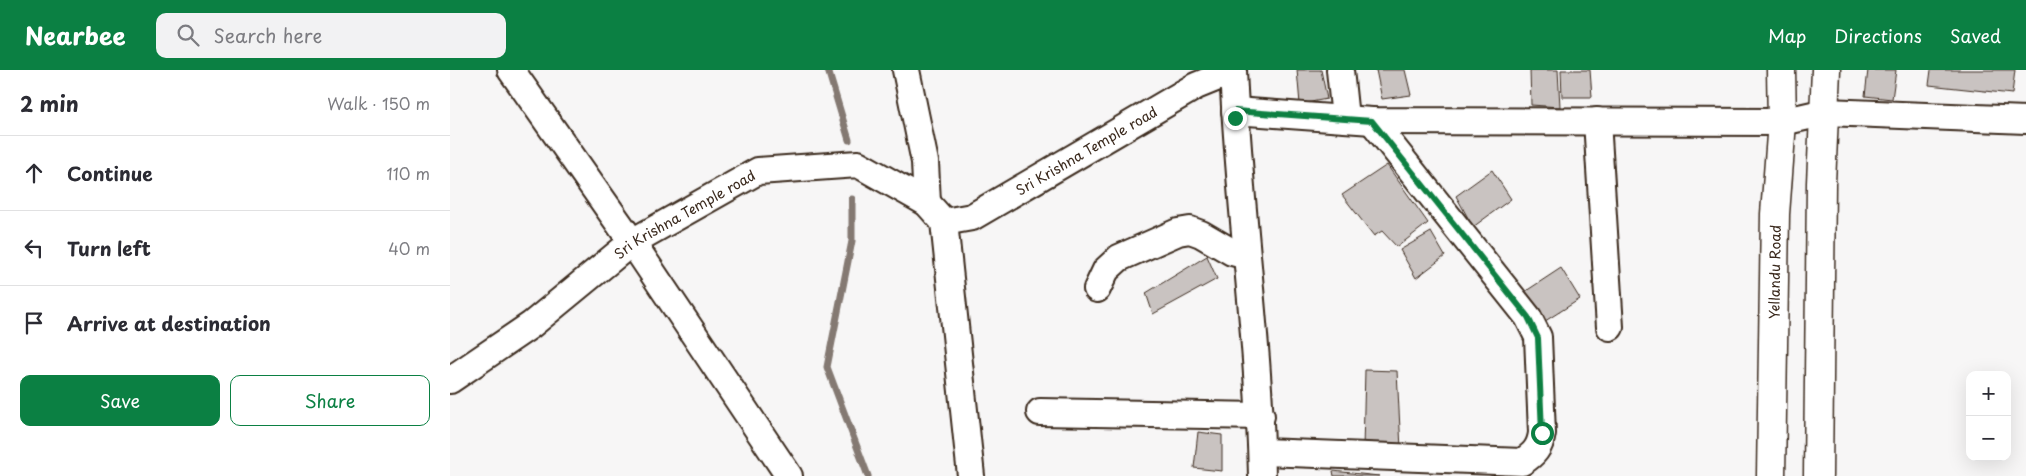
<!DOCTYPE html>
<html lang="en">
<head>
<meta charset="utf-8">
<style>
  body { margin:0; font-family:"Playpen Sans",sans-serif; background:#f2f2f3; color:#2b2b33 }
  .controls { position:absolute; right:15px; bottom:15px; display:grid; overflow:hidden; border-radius:10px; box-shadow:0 5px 20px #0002 }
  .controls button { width:45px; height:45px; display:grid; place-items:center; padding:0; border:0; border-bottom:1px solid #e1e1e2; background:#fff; color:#2b2b33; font:25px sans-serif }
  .stop { position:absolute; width:15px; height:15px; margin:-11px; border:4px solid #0b8043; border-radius:50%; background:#fff }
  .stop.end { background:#0b8043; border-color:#fff; box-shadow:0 1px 5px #0008 }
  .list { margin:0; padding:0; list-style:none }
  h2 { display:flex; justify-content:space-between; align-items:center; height:65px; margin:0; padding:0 20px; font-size:21px }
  h2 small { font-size:16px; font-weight:400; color:#7c7c81 }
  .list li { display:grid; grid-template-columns:32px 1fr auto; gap:15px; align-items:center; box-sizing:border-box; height:75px; padding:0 20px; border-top:1px solid #e1e1e2 }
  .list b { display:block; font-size:19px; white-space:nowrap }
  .list em { font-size:16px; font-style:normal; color:#7c7c81 }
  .actions { display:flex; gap:10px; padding:15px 20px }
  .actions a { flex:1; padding:11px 0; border:1px solid #0b8043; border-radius:10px; text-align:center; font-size:18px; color:#0b8043 }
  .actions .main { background:#0b8043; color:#fff }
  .icon { flex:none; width:28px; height:28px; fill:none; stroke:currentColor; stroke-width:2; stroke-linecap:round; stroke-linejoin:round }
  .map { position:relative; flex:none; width:1576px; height:406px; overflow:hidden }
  header { display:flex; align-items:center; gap:30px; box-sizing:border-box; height:70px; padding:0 25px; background:#0b8043; color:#fff }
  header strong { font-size:24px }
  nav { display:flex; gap:28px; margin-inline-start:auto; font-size:18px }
  .search { width:350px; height:45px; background:#f2f2f3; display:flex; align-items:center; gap:12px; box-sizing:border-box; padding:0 18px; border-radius:10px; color:#7c7c81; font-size:19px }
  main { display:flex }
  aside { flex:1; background:#fff }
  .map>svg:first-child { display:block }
</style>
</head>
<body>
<header>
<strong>Nearbee</strong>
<div class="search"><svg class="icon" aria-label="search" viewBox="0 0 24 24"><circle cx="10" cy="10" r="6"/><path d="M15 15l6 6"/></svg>Search here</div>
<nav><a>Map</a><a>Directions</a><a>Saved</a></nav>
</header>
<main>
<aside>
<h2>2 min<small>Walk · 150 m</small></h2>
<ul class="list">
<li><svg class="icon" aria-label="ahead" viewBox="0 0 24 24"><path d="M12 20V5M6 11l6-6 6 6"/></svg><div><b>Continue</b></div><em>110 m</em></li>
<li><svg class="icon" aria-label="left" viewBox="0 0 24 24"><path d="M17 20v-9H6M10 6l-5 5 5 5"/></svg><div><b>Turn left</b></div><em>40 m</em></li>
<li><svg class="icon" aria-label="arrive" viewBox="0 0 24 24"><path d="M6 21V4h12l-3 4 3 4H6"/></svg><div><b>Arrive at destination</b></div></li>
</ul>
<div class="actions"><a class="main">Save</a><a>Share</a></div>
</aside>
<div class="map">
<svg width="1576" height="406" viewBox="0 0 1576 406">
  <rect width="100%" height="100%" fill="#f7f6f6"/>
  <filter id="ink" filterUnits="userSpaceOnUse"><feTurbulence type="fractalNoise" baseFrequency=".02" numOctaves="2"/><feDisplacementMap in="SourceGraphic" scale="10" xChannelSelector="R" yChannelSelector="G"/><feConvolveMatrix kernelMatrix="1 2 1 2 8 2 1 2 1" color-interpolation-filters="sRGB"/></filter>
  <g filter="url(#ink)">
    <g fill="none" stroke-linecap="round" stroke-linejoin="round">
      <g stroke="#847972" stroke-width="7">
        <path d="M378,0L399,70"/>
        <path d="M402,129V171L377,297L418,406"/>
      </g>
    </g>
    <g fill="#c9c3c1" stroke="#3b2a1e">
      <path d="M847,0H871L877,29L850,34Z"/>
      <path d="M926,0H955L961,25L932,29Z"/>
      <path d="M1080,0H1108L1110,37L1081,35Z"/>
      <path d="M1111,0H1140L1142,27H1112Z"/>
      <path d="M1418,0H1446L1442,29L1415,26Z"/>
      <path d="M1481,0H1565L1562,24L1479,15Z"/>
      <path d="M937,95L978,153L947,177L932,161L924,166L892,125Z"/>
      <path d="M1042,100L1061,129L1023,157L1006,126Z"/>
      <path d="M981,162L995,186L966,208L950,180Z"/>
      <path d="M757,186L767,209L703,244L696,223Z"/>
      <path d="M1111,198L1130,229L1092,253L1073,223Z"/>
      <path d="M915,300L947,301L951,379L913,378Z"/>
      <path d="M748,362L772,365V401L744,398Z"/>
      <path d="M883,401L929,406H884Z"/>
    </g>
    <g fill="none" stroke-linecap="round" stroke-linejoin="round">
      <defs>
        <g id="minor">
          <path d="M61,0L182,172L339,406"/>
          <path d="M456,0L475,92L477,133"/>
          <path d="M783,0C789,136 809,270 812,406"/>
          <path d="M890,0L895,48"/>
          <path d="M785,41L922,51L1332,52L1376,42L1576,50"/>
          <path d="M1147,51L1160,257"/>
          <path d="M494,152L521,406"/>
          <path d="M647,219L656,200L669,188L728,162L740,160L751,164L782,182L797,186"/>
          <path id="s1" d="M0,310L81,255L182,172L308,101L408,94L477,133L494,152L522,147L746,16L783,1"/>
          <path d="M590,342L811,346"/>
          <path d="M812,382L1072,392C1084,384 1090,378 1092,363L1088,267L1078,247L922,51"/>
        </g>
        <g id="secondary">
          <path id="s2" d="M1321,406L1325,144L1332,52L1331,0"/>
          <path d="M1368,406L1371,113L1376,0"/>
        </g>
      </defs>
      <use href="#minor" stroke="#3b2a1e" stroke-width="30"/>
      <use href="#secondary" stroke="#3b2a1e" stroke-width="31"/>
      <use href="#minor" stroke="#fff" stroke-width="26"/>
      <use href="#secondary" stroke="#fff" stroke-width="28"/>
    </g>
  </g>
  <g fill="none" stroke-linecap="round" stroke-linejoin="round" filter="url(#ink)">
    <path stroke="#0b8043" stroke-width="6" d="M785,48V41L922,51L1078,247L1088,268L1092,363"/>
  </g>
  <g text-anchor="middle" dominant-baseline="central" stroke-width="4.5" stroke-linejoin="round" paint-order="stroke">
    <g font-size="14" fill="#3b2a1e" stroke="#fff">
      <text stroke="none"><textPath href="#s1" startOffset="739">Sri Krishna Temple road</textPath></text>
      <text stroke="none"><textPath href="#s1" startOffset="288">Sri Krishna Temple road</textPath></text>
      <text stroke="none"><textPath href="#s2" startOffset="204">Yellandu Road</textPath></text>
    </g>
  </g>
</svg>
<div class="controls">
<button>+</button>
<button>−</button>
</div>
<div class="stop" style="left:1092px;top:363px"></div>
<div class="stop end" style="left:785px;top:48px"></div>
</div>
</main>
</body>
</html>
